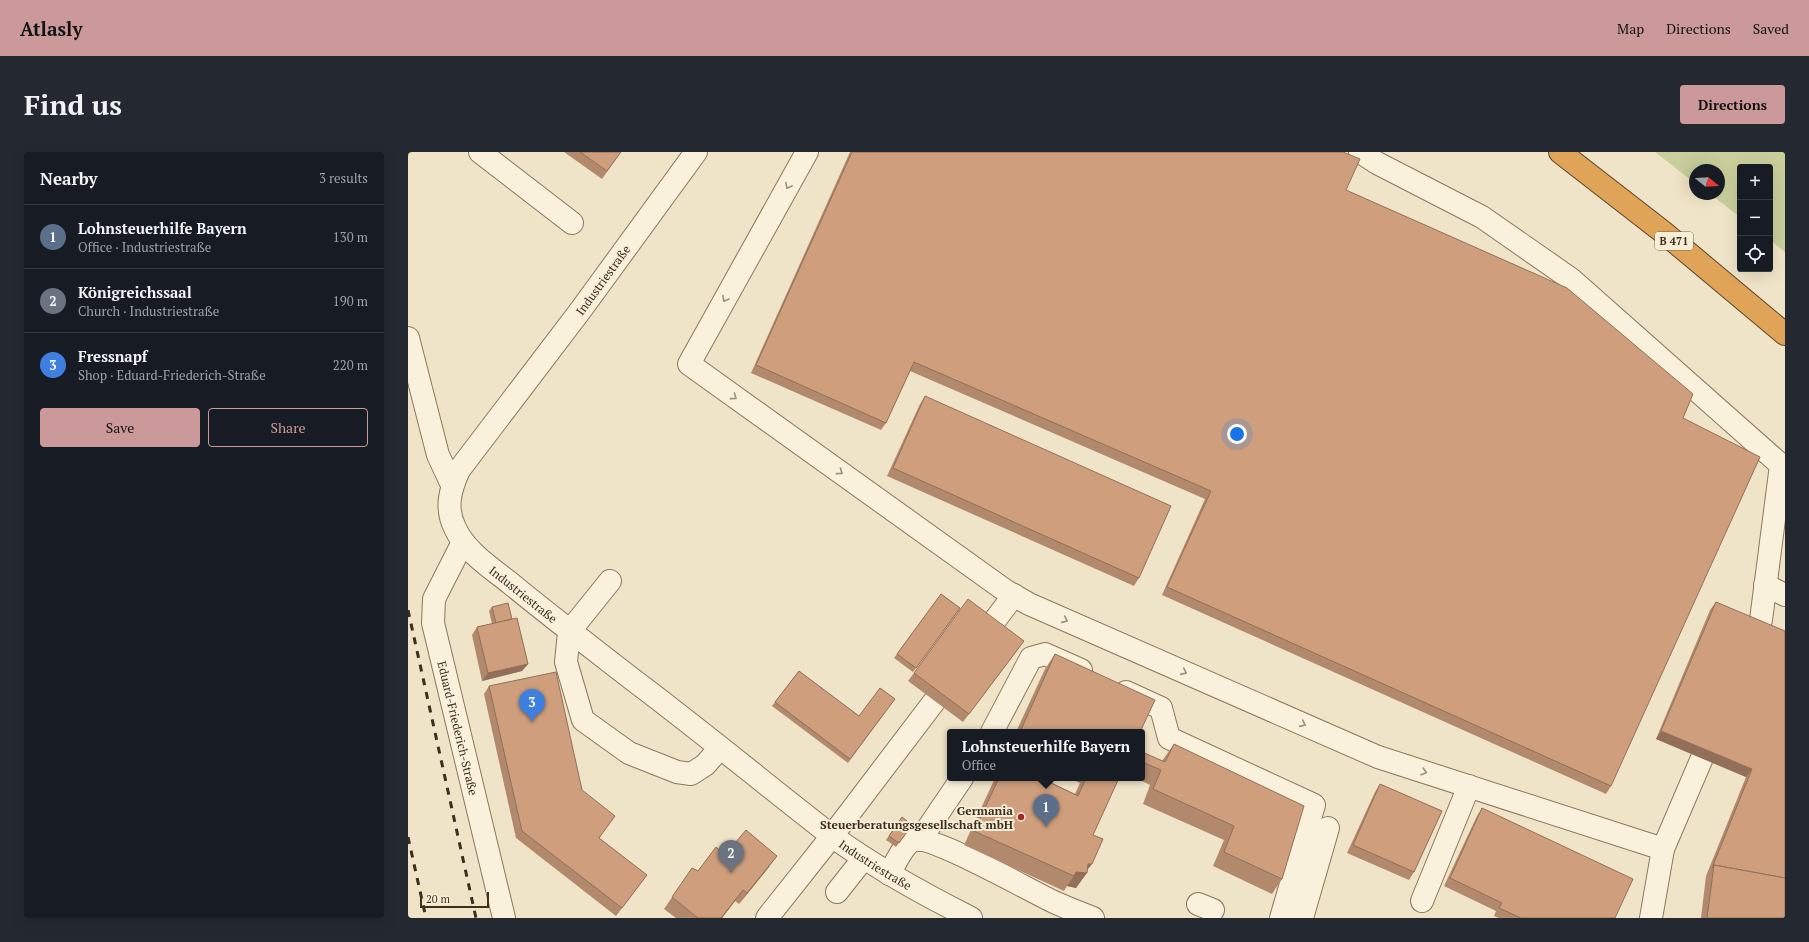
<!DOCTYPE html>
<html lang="en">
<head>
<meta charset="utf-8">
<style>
  body { margin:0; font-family:"PT Serif",serif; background:#242831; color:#f1f3f6 }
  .controls { position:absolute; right:12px; top:12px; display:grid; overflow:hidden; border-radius:4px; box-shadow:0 4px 16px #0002 }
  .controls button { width:36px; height:36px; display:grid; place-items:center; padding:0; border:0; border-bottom:1px solid #363941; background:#171b24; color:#f1f3f6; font:20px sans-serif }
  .compass { position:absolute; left:1281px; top:12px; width:36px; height:36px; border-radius:50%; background:#171b24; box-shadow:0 4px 16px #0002; rotate:108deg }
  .scale { position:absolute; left:12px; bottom:10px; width:69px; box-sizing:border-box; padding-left:4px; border:2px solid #3d2e20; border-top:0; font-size:11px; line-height:14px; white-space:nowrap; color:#3d2e20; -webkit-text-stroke:3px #f7eed8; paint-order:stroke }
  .you { position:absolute; left:829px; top:282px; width:14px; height:14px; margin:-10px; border:3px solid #fff; border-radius:50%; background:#1a73e8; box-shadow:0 0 0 6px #1a73e833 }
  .badge { display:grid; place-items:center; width:26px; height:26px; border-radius:50%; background:#cc999b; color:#fff; font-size:13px; font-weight:700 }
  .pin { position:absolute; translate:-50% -33px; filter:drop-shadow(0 1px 2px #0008) }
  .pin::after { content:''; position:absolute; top:21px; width:14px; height:12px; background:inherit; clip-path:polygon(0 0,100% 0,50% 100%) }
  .popup { position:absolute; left:539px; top:577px; width:198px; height:52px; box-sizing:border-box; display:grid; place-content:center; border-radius:4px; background:#171b24; filter:drop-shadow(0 1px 3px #0005); font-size:13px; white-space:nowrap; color:#9ea1a6 }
  .popup b { font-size:15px; color:#f1f3f6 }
  .popup::after { content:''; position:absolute; left:50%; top:100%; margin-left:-8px; border:8px solid transparent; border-top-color:#171b24 }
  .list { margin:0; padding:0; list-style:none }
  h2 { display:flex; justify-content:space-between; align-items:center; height:52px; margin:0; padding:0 16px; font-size:17px }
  h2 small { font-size:13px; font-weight:400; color:#9ea1a6 }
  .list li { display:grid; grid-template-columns:26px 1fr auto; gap:12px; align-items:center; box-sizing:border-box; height:64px; padding:0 16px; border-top:1px solid #363941 }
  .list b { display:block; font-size:15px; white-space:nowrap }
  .list p { margin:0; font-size:13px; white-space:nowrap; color:#9ea1a6 }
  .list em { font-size:13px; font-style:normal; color:#9ea1a6 }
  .actions { display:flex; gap:8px; padding:12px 16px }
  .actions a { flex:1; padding:9px 0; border:1px solid #cc999b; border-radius:4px; text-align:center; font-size:14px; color:#cc999b }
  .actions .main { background:#cc999b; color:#111 }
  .icon { flex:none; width:22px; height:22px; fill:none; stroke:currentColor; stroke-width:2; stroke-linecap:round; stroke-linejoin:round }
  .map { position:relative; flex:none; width:1377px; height:766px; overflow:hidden; border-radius:4px }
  header { display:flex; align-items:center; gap:24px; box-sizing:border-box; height:56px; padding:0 20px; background:#cc999b; color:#111 }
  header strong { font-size:19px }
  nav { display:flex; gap:22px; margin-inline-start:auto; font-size:14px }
  .intro { display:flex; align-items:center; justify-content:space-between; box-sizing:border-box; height:96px; padding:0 24px }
  h1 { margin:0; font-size:28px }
  .button { padding:10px 18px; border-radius:4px; background:#cc999b; color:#111; font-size:14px; font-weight:700 }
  main { display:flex; gap:24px; padding:0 24px }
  aside { flex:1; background:#171b24; border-radius:4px; box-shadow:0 4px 16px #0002 }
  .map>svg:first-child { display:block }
</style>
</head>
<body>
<header>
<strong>Atlasly</strong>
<nav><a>Map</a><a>Directions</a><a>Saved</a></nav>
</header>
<div class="intro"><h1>Find us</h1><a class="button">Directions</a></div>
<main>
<aside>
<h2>Nearby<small>3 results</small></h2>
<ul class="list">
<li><span class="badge" style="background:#5c6f8a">1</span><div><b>Lohnsteuerhilfe Bayern</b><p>Office · Industriestraße</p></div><em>130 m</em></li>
<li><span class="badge" style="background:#6b7280">2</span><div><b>Königreichssaal</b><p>Church · Industriestraße</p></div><em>190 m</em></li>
<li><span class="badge" style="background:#3f7fe0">3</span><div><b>Fressnapf</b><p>Shop · Eduard-Friederich-Straße</p></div><em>220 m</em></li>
</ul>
<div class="actions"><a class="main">Save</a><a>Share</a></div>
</aside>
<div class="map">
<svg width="1377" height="766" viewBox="0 0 1377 766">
  <rect width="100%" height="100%" fill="#f0e4c8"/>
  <path fill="#c9cf9b" d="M1247,0H1377V100L1362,88V15H1332V65L1302,42H1311V18H1287V31Z"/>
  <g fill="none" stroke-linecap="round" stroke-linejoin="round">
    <defs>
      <g id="minor">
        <path d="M72,0L164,71"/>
        <path id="s1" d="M288,0L172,159L51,318C42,338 37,356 47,376C57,399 83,416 102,431C142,464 183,495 224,527C292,578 357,632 424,684C468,716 515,742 563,766"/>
        <path d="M399,0L281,212L598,439L621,452L970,605L1255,697L1306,578"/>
        <path d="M952,0L969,11L1074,65L1163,127L1373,313L1353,468L1340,497"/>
        <path d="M0,186L30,303L44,333"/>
        <path id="s2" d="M55,390L26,447L25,471L96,766"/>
        <path d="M202,429L161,480L158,510L175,568L221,601L269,620L283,622L297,613L312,596"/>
        <path d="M1357,433L1377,443"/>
        <path d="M569,492L606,443"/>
        <path d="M718,540L753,556L761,586L906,653L873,766"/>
        <path d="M584,580L623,506L637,502L673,518"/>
        <path d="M512,688L554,626"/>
        <path d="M481,722C487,713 495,692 506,688C525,683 622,739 646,750C659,756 672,761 685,766"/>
        <path d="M429,740L455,707"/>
        <path d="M1014,749L1061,634"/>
        <path d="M790,752L805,758"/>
        <path d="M359,766L424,684L544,526"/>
        <path d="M894,766L920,676"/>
        <path d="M1243,766L1255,697"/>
      </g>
      <path id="highway" d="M1152,0L1255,80L1377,182"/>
    </defs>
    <use href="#minor" stroke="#8d765c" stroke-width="24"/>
    <use href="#highway" stroke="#5b4430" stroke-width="24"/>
    <use href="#minor" stroke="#faf1dc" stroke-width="22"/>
    <use href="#highway" stroke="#e0a458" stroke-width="22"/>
    <g stroke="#3d2e20" stroke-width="3" stroke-dasharray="7 7" stroke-linecap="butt">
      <path d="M0,458L68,766"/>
      <path d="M0,685L18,766"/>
    </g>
  </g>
  <g fill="#b2896c">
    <path d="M156,0H213L194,27Z"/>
    <path d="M442,0H935L938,38L1275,266L1203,634L1198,642L754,443L797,347L502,219L478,271L473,278L343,221Z"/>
    <path d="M517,244L731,426L726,434L479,324L512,252Z"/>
    <path d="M533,442L552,456L505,520L486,506Z"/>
    <path d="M1308,450L1377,766H1293L1298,724L1338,625L1248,587L1302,458Z"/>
    <path d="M84,455L104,467L120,512L114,519L74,529L64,483L69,475L84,472L81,459Z"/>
    <path d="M611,496L555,570L500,529L506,521Z"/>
    <path d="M647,502L732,580H608L637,517Z"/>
    <path d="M391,519L451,564L487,547L440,611L364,554Z"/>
    <path d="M81,534L174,638L191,686L239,723L208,764L108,686L76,542Z"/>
    <path d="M766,592L874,727L864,742L805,714L816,688L735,652L742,633L728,626H734V600L754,609Z"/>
    <path d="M587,626H633L667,642L672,631L662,626H711L685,683L679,719L668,736L659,734L656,739L556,693Z"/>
    <path d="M972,632L1006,720L1001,728L939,701L967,640Z"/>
    <path d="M1074,656L1207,766H1091L1086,764L1088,759L1036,734L1069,664Z"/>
    <path d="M494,665L504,673L488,695L478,688Z"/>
    <path d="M317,703L361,715L331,752L327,749L314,766H268L256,757L284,716L290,719Z"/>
  </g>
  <g fill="#916f58">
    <path d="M120,512L114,519L74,529L80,521Z"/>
    <path d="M1253,579L1344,617L1338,625L1248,587Z"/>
    <path d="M369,704L361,715L331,752L339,741Z"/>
    <path d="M680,712H684L677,721H679L668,736L659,734L666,724L668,720Z"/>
    <path d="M335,738L327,749L314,766H313Z"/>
  </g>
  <g fill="#cf9f7d" stroke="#916f58">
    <path d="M172,0H213L199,19Z"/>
    <path d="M444,0H935L952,7L938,38L1159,136L1285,242L1275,266L1352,305L1203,634L759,435L803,339L506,210L478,271L348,213Z"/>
    <path d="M517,244L763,354L731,426L485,316Z"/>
    <path d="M533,442L552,456L508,516L489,502Z"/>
    <path d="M560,447L616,489L561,562L506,521Z"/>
    <path d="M1308,450L1377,479V726L1306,713L1304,716L1344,617L1253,579Z"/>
    <path d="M100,451L104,467L88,471L84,455Z"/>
    <path d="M109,466L120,512L80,521L69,475Z"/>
    <path d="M647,502L747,548L732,580H612Z"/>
    <path d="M391,519L451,564L472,536L487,547L442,607L367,550Z"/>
    <path d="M148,520L174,638L207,664L191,686L239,723L214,756L114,679L81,534Z"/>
    <path d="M766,592L896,654L874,727L816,700L826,674L745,637L753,618L734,610V600L757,610Z"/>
    <path d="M591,626H633L670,644L678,626H711L685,683L695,687L684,712H680L679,721L668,720L666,724L566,679Z"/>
    <path d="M972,632L1034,659L1006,720L945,693Z"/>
    <path d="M1074,656L1225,727L1207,766H1113L1091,756L1094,751L1042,726Z"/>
    <path d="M494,665L504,673L491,691L481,684Z"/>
    <path d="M338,678L369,704L339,741L335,738L313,766H290L264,745L284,716L290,719L308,695L317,703Z"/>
    <path d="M1306,713L1377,726V766H1299Z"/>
  </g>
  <defs><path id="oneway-chevron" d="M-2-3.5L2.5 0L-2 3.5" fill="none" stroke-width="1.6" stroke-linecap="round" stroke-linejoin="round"/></defs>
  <g stroke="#9c907e">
    <use href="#oneway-chevron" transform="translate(380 34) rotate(119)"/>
    <use href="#oneway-chevron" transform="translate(317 147) rotate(119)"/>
    <use href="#oneway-chevron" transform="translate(326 245) rotate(36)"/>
    <use href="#oneway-chevron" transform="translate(432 320) rotate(36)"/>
    <use href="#oneway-chevron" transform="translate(657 468) rotate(24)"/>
    <use href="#oneway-chevron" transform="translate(776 520) rotate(24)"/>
    <use href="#oneway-chevron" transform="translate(895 572) rotate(24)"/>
    <use href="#oneway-chevron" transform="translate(1016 620) rotate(18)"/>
  </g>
  <circle fill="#9e2a2b" stroke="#f7eed8" stroke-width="1.5" cx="613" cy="665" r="4"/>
  <g text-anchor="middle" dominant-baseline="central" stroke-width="4" stroke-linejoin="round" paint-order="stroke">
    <rect fill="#f7eed8" stroke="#756857" stroke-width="1" x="1247" y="80" width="38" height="18" rx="3"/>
    <g font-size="11" font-weight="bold" fill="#3d2e20">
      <text x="1266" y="89">B 471</text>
    </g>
    <g font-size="12" fill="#3d2e20" stroke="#f7eed8">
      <text transform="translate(195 128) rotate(-54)">Industriestraße</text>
      <text stroke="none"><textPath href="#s1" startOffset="553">Industriestraße</textPath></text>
      <text stroke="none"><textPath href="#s2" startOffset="196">Eduard-Friederich-Straße</textPath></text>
      <text stroke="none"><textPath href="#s1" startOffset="997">Industriestraße</textPath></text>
    </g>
    <g font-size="12" font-weight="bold" fill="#3d2e20" stroke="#f7eed8" text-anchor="end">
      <text x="605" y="658">Germania<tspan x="605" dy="14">Steuerberatungsgesellschaft mbH</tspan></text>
    </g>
  </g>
</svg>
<div class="controls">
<button>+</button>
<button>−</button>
<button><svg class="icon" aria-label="locate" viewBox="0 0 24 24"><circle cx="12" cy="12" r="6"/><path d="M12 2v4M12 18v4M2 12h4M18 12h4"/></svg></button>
</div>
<svg class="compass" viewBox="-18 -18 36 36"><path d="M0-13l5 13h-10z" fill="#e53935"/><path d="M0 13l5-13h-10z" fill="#9ea1a6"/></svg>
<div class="scale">20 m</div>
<div class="you"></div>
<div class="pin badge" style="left:638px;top:675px;background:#5c6f8a">1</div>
<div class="popup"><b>Lohnsteuerhilfe Bayern</b>Office</div>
<div class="pin badge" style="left:323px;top:721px;background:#6b7280">2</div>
<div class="pin badge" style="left:124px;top:570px;background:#3f7fe0">3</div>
</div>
</main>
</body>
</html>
